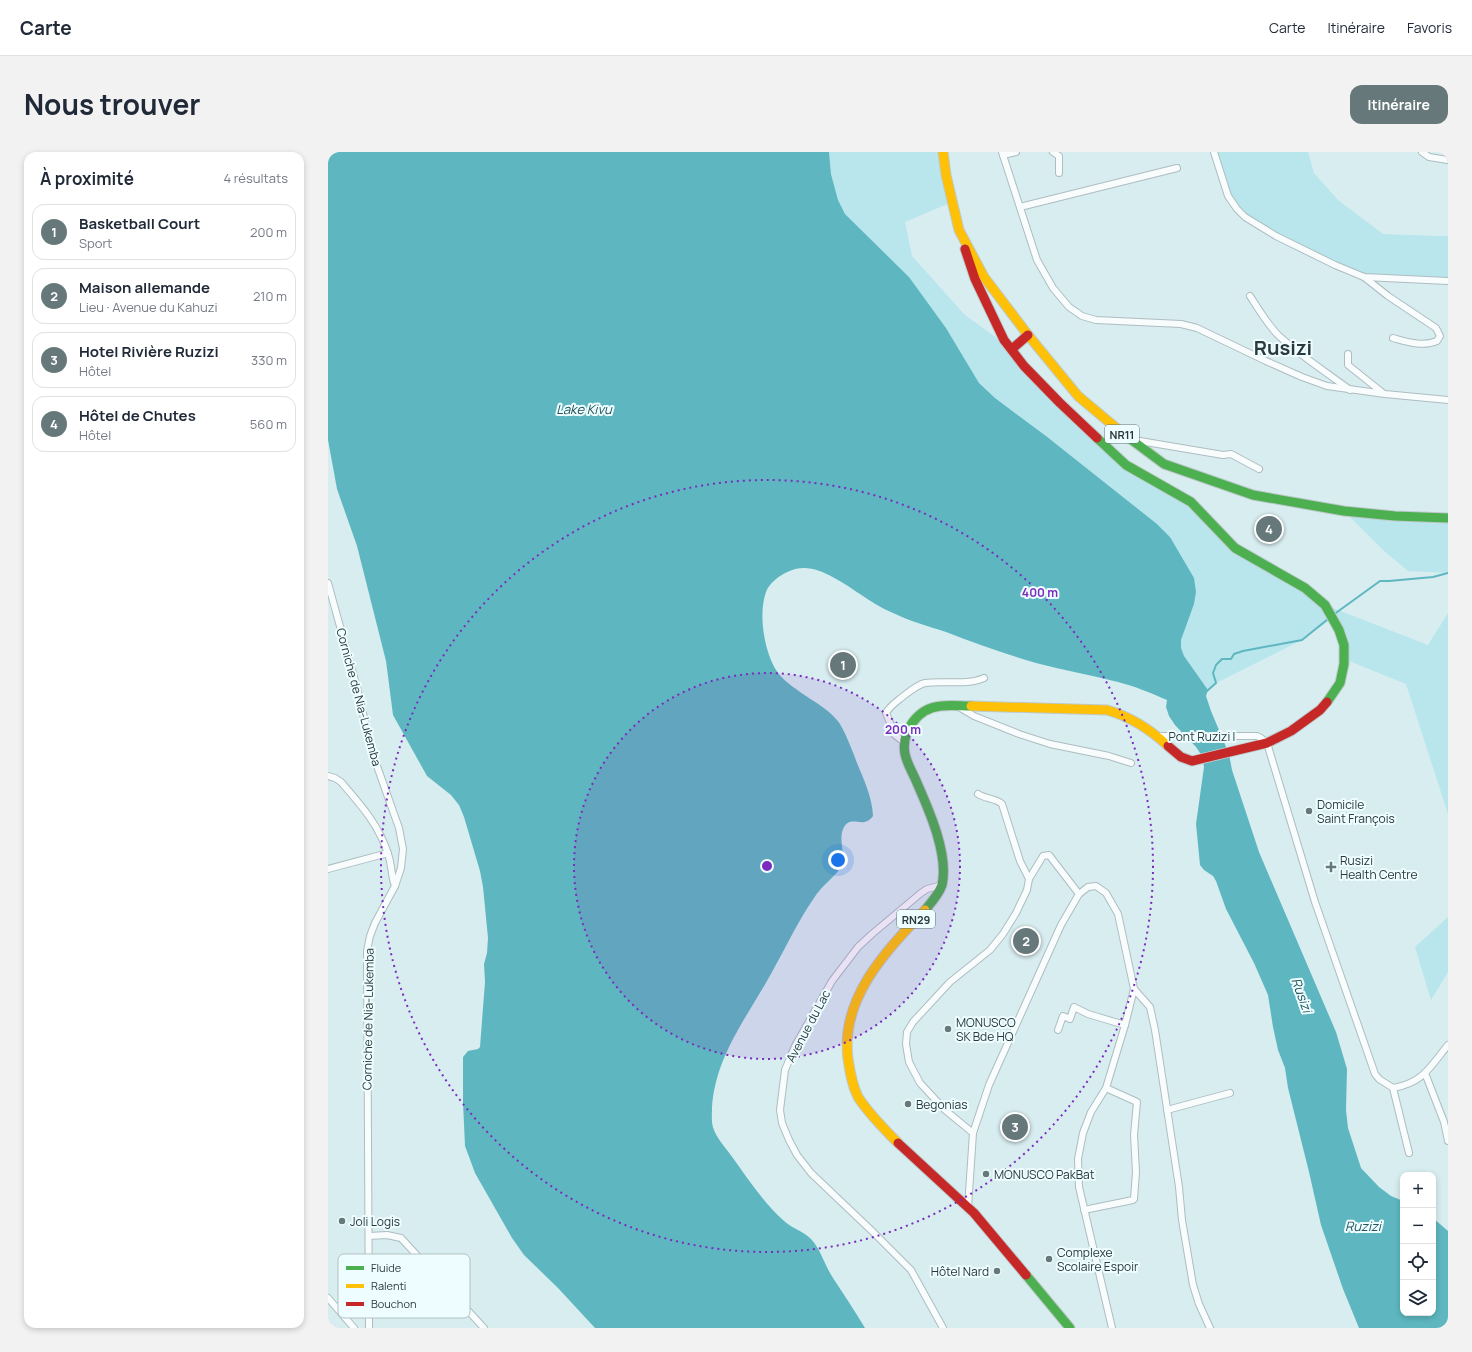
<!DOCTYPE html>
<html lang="fr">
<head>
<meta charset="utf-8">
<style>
  body { margin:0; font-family:Manrope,sans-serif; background:#f2f2f3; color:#1f2937 }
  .controls { position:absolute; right:12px; bottom:12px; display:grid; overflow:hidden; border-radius:8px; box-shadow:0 2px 6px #0003 }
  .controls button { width:36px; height:36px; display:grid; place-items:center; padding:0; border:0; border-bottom:1px solid #e0e1e3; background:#fff; color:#1f2937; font:20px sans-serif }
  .you { position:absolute; left:510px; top:708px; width:14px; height:14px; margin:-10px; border:3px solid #fff; border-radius:50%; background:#1a73e8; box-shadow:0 0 0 6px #1a73e833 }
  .badge { display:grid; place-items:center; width:26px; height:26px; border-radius:50%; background:#67787a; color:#fff; font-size:13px; font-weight:700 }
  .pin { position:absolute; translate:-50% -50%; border:2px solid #fff; box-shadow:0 1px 4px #0006 }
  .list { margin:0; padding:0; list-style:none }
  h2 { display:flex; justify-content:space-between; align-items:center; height:52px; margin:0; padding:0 16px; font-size:17px }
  h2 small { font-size:13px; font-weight:400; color:#747a83 }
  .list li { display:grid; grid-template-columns:26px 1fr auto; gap:12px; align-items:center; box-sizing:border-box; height:56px; margin:0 8px 8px; padding:0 8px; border:1px solid #e0e1e3; border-radius:12px }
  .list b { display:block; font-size:15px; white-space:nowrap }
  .list p { margin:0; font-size:13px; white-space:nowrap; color:#747a83 }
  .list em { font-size:13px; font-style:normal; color:#747a83 }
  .icon { flex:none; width:22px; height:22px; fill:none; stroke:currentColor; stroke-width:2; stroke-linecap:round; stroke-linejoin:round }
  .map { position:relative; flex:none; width:1120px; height:1176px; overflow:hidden; border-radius:12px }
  header { display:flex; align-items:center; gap:24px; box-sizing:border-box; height:56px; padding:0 20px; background:#fff; border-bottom:1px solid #e0e1e3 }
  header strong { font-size:19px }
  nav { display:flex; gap:22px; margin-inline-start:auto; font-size:14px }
  .intro { display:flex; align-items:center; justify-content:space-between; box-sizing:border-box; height:96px; padding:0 24px }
  h1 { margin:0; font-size:28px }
  .button { padding:10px 18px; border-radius:12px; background:#67787a; color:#fff; font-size:14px; font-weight:700 }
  main { display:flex; gap:24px; padding:0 24px }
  aside { flex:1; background:#fff; border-radius:12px; box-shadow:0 2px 6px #0003 }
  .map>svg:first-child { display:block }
</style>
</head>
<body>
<header>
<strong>Carte</strong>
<nav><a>Carte</a><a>Itinéraire</a><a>Favoris</a></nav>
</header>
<div class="intro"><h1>Nous trouver</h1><a class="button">Itinéraire</a></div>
<main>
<aside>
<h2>À proximité<small>4 résultats</small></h2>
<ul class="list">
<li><span class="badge">1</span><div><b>Basketball Court</b><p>Sport</p></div><em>200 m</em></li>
<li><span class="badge">2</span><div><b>Maison allemande</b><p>Lieu · Avenue du Kahuzi</p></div><em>210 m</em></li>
<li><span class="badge">3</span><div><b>Hotel Rivière Ruzizi</b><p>Hôtel</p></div><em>330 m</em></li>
<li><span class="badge">4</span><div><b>Hôtel de Chutes</b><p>Hôtel</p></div><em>560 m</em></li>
</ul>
</aside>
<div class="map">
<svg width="1120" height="1176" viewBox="0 0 1120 1176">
  <rect width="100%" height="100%" fill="#d8edf0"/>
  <g fill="#b8e6ec">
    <path d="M501,0H615L624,50L577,70L584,104L637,163L684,197L780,298L846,341L898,386L997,453L1100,493L1120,461V662L1078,532L1016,507L1005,466L974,488L888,531L880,538C874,528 855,506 853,496C851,485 862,463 866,452L842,385L829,372L718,284L667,246L651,231L618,176L581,125L517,62L510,48L503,22Z"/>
    <path d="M883,0H980L986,21L1010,48L1055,82L1108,84H1120V129L1041,127L1005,114L907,57Z"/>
    <path d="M1016,359L1120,365V421L1080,419L1055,398Z"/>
    <path d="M510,500L528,513L520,525L502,512Z"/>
    <path d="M1120,765V820L1103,848L1087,795Z"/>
  </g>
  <path fill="#5eb7c0" d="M0,0H501L503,22L510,48L517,62L581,125L618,176L651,231L667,246L718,284L829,372L842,385L866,426L868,440L866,452L853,488V496L856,504L880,538L878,544L883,559L901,602L904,618L931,700L1008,880L1019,917L1018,958L1020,976L1033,1016L1051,1035L1063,1044L1075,1049V1161H1105V1066L1120,1079V1176H1031L1015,1137L993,1073L981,1020L960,936L957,916L950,898L945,875L940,843L926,811L898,757L888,729L885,724L876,718L872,713L868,672L876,615L874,604L868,595L847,573L841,564L838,555L839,548C823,541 806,534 790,530C762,523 735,518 708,511C677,502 647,491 618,480C600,474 581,469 565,461C553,456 542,449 532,442C517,432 493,415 475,416C462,416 443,427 438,440C430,462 436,501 450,521C466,541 500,553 512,572C519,584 524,598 529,611C536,628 544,645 545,664C535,678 524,662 516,675C509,688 519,703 513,715C506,726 493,734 486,746C470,769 458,795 444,820C420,864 387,904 384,956C384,964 383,971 386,978C389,986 396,994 402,1002C418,1024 434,1049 455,1068C463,1076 475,1079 483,1087C493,1098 497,1114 505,1126C516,1143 527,1159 537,1176H267L230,1136L196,1103L184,1086L147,1021L137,994L135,950V905L140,899L150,897L152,895L157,830L156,812L159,801L160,786L155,735L152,719L136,665L131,653L123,643L99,624L65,563L58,509L29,394L9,337L0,288Z"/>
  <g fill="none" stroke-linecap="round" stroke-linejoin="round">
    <g stroke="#5eb7c0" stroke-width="2">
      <path d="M1005,463L1052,429H1061L1105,425L1120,421"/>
      <path d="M879,539L888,531L885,521L888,513L894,507H903L906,502L915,499L974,488L1000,467"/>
    </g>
    <defs>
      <g id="street">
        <path d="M674,0L709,108L725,136L741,155L754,164L768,168L853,172L869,176L938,209L974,225L999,234L1057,242L1120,248"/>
        <path d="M725,0L731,4V21"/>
        <path d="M886,0L900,44L909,57L917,65L948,84L1007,113L1036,125L1120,129"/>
        <path d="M1094,0L1101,5L1120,8"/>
        <path d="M675,3L688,0"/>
        <path d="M692,55L849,16"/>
        <path d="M1036,125L1060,144L1108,176L1112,184L1109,189C1095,195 1080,190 1065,186"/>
        <path d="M922,144C931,158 939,172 951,184C973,204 998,220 1022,238"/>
        <path d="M1020,202V213L1055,241"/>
        <path d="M806,288L895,303L903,302L931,317"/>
        <path d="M0,431L29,536L44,600L71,676L75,697L73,716L67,734L47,771L42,784L39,799L41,1176"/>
        <path d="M631,555L646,564L691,582L722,592L781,604L803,611"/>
        <path d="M829,584H929L933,586L939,591L987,750L1047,922L1051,927L1065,936C1095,931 1102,915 1120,893"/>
        <path d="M576,590L567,583L558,561C561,555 568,550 573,546C580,541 588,533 597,531C616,528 638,534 656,526"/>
        <path d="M0,624L7,626L13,630C32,652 51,673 60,702C64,713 63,724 67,734"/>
        <path d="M650,642C657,647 668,646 674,652L692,709L701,727"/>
        <path d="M0,717L60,701"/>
        <path d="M614,733L599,737L593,741L544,782L530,795L504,829L467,894L457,918L452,958L454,971L461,988L469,1003L483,1021L545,1080L583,1118L615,1176"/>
        <path d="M806,837L822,855L827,878L851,1035L854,1068L865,1133L871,1152L882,1176"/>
        <path d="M730,878L735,864L742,867L746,855L760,862L797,873"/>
        <path d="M1097,921L1116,970L1120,989"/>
        <path d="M1065,936L1081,1001"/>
        <path d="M839,958L902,941"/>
        <path d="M645,981L661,933L733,773L751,742L760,735L768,734L778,741L790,762L806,837L797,873L778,936L763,960L755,981L750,1007L751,1035L784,1176"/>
        <path d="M640,1055L645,981L617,958L592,931L581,910L578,892L579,880L585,870L622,830L662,798L675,782L688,761L699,738L701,727L715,704L721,703L751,742"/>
        <path d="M756,1058L805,1048L806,1047L808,1020L806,983L809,950L778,936"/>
        <path d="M41,1084L59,1083L73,1086L156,1176"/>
        <path d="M0,1146L26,1176"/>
      </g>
      <g id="fast">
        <path d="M793,280L836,312L925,343L1016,359L1067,364L1120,366"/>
        <path d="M769,286L798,313L863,350L907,396L977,436L997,453L1011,478L1016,493V512L1012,531L999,550"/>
        <path d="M597,758C603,751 611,742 614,733C621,703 601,658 589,631C585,621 579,612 577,602C573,580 589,556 613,554C622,553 633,554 643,554"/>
        <path d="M698,1123L742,1176"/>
      </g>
      <g id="slow">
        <path d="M615,0L618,23L631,78L656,125L700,183L750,244L793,280"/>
        <path d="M643,554L779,558C803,565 822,577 840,594"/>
        <path d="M570,991C556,977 541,962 530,945C524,933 522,920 520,907C512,846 558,799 597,758"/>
      </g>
      <g id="jam">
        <path d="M637,97L647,127L676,188L696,214L732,251L769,286"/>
        <path d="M684,197L700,183"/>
        <path d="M840,594L853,605L864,609L939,591L963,579L992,558L999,550"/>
        <path d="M570,991L646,1061L698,1123"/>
      </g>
    </defs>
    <use href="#street" stroke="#adbdc0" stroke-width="8"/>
    <use href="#fast" stroke="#bec9cb" stroke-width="11"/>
    <use href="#slow" stroke="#bec9cb" stroke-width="11"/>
    <use href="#jam" stroke="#bec9cb" stroke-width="11"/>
    <use href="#street" stroke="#f9fcfd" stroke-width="6"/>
    <use href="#fast" stroke="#4caf50" stroke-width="9"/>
    <use href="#slow" stroke="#ffc107" stroke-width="9"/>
    <use href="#jam" stroke="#c62828" stroke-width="9"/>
  </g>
  <circle cx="439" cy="714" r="193" fill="#7b2cbf" fill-opacity=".12"/>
  <g fill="none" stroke="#7b2cbf" stroke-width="2" stroke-dasharray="2 4">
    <circle cx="439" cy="714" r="193"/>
    <circle cx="439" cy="714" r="386"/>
  </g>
  <g fill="#67787a" stroke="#eefdff" stroke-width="1.5">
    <circle cx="981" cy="659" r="4"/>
    <path d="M1001 709h4v4h4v4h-4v4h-4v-4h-4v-4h4z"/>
    <circle cx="620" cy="877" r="4"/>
    <circle cx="580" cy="952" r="4"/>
    <circle cx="658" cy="1022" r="4"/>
    <circle cx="14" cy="1069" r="4"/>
    <circle cx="721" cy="1107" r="4"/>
    <circle cx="669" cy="1119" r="4"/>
  </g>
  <g text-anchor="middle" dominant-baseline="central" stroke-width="4" stroke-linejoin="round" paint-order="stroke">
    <g fill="#eefdff" stroke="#657476" stroke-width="1">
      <rect x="777" y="273" width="34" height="18" rx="3"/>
      <rect x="569" y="758" width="38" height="18" rx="3"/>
    </g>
    <g font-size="11" font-weight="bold" fill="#2a393b">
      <text x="794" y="282">NR11</text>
      <text x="588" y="767">RN29</text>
    </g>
    <g font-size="12" fill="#2a393b" stroke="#eefdff">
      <text transform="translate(31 545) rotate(75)">Corniche de Nia-Lukemba</text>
      <text x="874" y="584">Pont Ruzizi I</text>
      <text transform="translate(40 867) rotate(-89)">Corniche de Nia-Lukemba</text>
      <text transform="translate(480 874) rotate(-62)">Avenue du Lac</text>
    </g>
    <g font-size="12" fill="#2a393b" stroke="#eefdff" text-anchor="start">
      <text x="989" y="652">Domicile<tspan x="989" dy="14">Saint François</tspan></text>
      <text x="1012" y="708">Rusizi<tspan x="1012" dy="14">Health Centre</tspan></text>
      <text x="628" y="870">MONUSCO<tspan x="628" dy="14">SK Bde HQ</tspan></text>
      <text x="588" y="952">Begonias</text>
      <text x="666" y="1022">MONUSCO PakBat</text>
      <text x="22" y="1069">Joli Logis</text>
      <text x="729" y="1100">Complexe<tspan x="729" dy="14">Scolaire Espoir</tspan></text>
      <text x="661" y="1119" text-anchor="end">Hôtel Nard</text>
    </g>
    <g font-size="13" font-style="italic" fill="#235359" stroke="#eefdff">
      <text x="256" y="257">Lake Kivu</text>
      <text transform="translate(974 843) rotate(70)">Rusizi</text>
      <text x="1035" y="1074">Ruzizi</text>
    </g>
    <g font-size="20" font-weight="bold" fill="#2a393b" stroke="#eefdff">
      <text x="955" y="195">Rusizi</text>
    </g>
  </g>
  <rect x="10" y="1102" width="132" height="64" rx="6" fill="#eefdff" stroke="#b3c2c4" stroke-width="1"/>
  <rect x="18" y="1114" width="18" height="4" fill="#4caf50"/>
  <rect x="18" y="1132" width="18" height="4" fill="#ffc107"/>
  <rect x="18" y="1150" width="18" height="4" fill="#c62828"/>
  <g font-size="11" fill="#2a393b">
    <text x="43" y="1120">Fluide</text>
    <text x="43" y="1138">Ralenti</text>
    <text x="43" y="1156">Bouchon</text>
  </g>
  <circle cx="439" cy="714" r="6" fill="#7b2cbf" stroke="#eefdff" stroke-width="2"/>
  <g font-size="12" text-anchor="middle" font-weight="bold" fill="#7b2cbf" stroke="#eefdff" stroke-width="4" stroke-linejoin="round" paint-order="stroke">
    <text x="712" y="445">400 m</text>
    <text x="575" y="582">200 m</text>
  </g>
</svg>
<div class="controls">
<button>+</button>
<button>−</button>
<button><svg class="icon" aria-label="locate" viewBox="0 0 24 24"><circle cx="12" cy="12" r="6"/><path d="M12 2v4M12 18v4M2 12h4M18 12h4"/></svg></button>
<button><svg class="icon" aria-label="layers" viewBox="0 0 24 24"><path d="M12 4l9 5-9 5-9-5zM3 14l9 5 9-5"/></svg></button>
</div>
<div class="you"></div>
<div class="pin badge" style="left:515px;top:513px">1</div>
<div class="pin badge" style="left:698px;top:789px">2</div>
<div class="pin badge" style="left:687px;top:975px">3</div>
<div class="pin badge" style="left:941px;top:377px">4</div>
</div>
</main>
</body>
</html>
